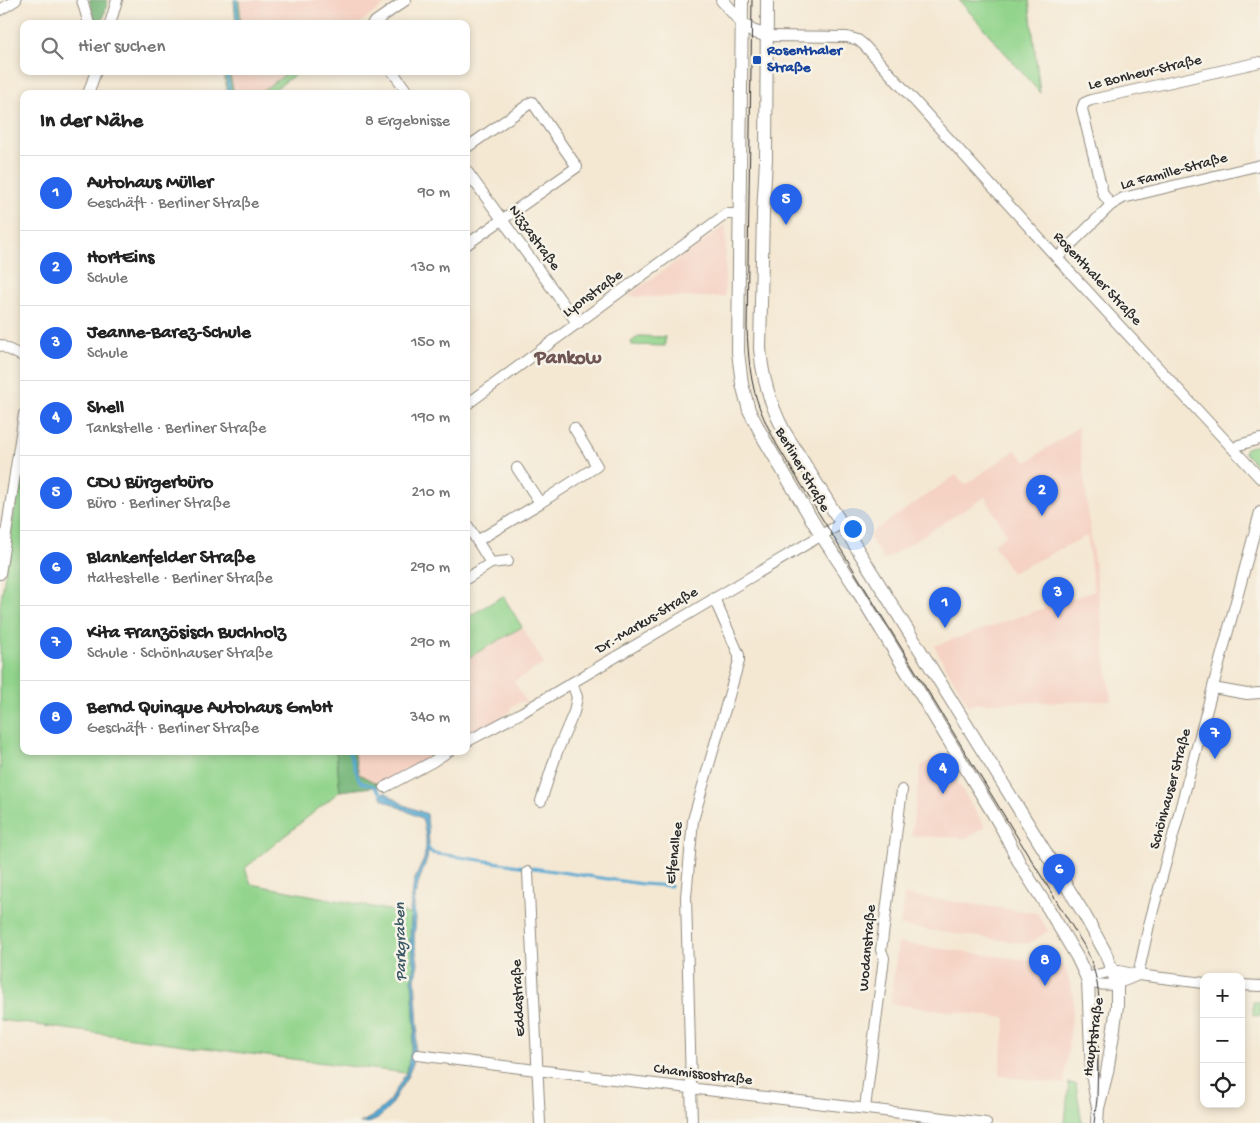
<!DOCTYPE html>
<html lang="de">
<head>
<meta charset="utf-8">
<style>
  body { margin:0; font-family:"Gochi Hand",sans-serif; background:#f6f6f6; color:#222 }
  .controls { position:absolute; right:15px; bottom:15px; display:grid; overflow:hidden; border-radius:10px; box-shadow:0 2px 8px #0003 }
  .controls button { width:45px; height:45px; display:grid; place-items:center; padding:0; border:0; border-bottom:1px solid #e0e0e0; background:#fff; color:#222; font:25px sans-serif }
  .you { position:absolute; left:852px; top:528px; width:18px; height:18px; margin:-12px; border:4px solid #fff; border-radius:50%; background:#1a73e8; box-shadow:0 0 0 8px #1a73e833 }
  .badge { display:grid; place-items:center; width:32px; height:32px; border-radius:50%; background:#2563eb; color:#fff; font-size:16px; font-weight:700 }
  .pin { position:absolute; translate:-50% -41px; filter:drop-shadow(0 1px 2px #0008) }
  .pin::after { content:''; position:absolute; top:26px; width:18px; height:15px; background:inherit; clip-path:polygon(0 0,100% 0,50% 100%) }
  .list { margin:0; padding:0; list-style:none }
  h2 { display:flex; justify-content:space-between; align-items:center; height:65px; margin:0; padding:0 20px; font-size:21px }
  h2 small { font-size:16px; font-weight:400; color:#767676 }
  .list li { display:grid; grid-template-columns:32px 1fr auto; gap:15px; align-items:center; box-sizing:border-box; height:75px; padding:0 20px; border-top:1px solid #e0e0e0 }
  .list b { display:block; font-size:19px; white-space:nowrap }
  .list p { margin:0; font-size:16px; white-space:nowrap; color:#767676 }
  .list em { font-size:16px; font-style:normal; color:#767676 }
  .icon { flex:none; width:28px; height:28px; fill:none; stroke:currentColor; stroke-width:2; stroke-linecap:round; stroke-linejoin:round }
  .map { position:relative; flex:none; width:1260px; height:1123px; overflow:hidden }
  .search { position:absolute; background:#fff; box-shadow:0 2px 8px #0003; left:20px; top:20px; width:450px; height:55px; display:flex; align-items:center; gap:12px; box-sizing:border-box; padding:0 18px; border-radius:10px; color:#767676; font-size:19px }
  .panel { position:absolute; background:#fff; box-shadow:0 2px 8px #0003; left:20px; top:90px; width:450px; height:665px; border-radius:10px }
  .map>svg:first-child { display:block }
</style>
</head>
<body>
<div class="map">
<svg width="1260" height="1123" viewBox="0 0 1260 1123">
  <rect width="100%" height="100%" fill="#f7f3e8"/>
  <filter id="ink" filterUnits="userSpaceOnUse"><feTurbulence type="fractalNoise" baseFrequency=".02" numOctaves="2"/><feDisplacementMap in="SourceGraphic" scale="10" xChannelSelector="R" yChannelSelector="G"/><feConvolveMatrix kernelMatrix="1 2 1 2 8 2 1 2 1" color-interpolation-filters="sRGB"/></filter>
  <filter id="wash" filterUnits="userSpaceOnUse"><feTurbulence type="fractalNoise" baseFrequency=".0096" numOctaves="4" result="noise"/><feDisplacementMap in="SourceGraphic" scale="20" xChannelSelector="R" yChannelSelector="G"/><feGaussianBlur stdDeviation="1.12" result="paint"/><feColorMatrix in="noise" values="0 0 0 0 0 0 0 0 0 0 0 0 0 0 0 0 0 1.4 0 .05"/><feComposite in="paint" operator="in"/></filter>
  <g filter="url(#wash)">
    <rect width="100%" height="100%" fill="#f4e8d3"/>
    <g fill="#f5d2c3">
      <path d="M239,0H391L358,24H241Z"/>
      <path d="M231,71H290L258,94H234L230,75Z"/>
      <path d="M726,225L725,297H636V296H628Z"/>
      <path d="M1078,427L1111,701L977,703L969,706L934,646L1094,591L1087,536L1012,573L993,544L1007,535L985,497L884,560L868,535L956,475L965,485L1015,450L1027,462Z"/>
      <path d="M522,627L544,664L514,681L526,702H520L512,706L510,712L466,737V659Z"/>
      <path d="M353,751H440L410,769L405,768L398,772L396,777L381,786L359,774Z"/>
      <path d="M940,754L985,827L967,838L911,836L921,766Z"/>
      <path d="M904,895L1037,913L1048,931L1028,944L900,926Z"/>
      <path d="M898,943L1064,965L1074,997L1064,1084L999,1076L1006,1018L890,1004Z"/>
    </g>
    <g fill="#92d48c" stroke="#5e805c">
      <path d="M959,0H1029L1040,93Z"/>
      <path d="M290,71H300L268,94H258Z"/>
      <path d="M639,336L665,337V346L632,345L631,342Z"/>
      <path d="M1260,444V469L1244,452L1246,448Z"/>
      <path d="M24,463V751H336L340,791L245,868L251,884L410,914L411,917L410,941L414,962L412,981L415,1029L409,1061L406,1073L243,1053L0,1020V607L19,480Z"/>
      <path d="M503,596L522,627L466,659V618Z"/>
      <path d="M1253,1002H1260V1016L1253,1015Z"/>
      <path d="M1069,1083L1076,1084L1082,1123H1065Z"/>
    </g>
    <g fill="#75b678" stroke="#507052">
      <path d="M89,0H108L102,24H96Z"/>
      <path d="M234,0H239L241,24H236Z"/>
      <path d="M226,71H231L230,75L234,94H228L224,75Z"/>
      <path d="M336,751H353L359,774L381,786L340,791Z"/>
    </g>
    <path fill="#56a8d1" stroke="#406a7e" d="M385,792L404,805L427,814L429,844L427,859L419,881L414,900V911L416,917L414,940L418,963L415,978L418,1028L412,1066L407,1078L396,1095L390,1107L378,1119L371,1122L360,1123L373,1116L388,1103L406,1073L409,1061L415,1029L412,981L414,962L410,941L411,917L410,911L414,881L424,859L426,847V836L423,822L421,818L384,800L380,795Z"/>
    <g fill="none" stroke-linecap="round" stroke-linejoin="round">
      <g stroke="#56a8d1" stroke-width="3">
        <path d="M236,0L238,24"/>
        <path d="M228,71L227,74L230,94"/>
        <path d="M349,751L359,780L363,783L374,786L384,796"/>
        <path d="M428,848L432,853L642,884L671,886"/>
      </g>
    </g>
  </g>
  <g filter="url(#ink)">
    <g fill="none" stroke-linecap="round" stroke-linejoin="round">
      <defs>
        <g id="minor">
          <path d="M82,0L89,24"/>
          <path d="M0,10L16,0"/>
          <path d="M110,24L117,0"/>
          <path d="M372,24L406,0"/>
          <path d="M768,36L847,37L858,40L864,45L1057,258L1260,478"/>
          <path d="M392,71L409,94"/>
          <path d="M88,94L96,71"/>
          <path d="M466,148L532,102L577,167L466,245"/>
          <path d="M466,170L578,324"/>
          <path d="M1111,205L1103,194L1082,109L1084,103L1091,100L1260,62"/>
          <path d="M1057,258L1111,205L1123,198L1260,165"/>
          <path d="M0,345L24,357"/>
          <path d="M466,405L726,214H740"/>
          <path d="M1234,450L1239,445L1260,439"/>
          <path d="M517,468L540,503"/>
          <path d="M466,523L491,563"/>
          <path d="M477,541L540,503L597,466L574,428"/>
          <path d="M0,574L24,414"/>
          <path d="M466,579L491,563L508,561"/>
          <path d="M1213,688L1247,694L1260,693"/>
          <path d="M466,742L521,713L842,523"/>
          <path d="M385,787L432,762L449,751"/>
          <path d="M541,801L557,752L574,712L577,697L572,683"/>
          <path d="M528,872L540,1123"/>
          <path d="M1138,975L1149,925L1260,512"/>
          <path d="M1138,975C1118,984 1110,988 1088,982L1090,978L1096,975L1113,971H1119L1138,975L1204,983"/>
          <path d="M1241,985L1260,986"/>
          <path d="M418,1055L528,1069L986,1123"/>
          <path d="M865,1108L884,958L881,950L902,790"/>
          <path d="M692,1123L686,897L693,820L739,661V655L714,598"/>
        </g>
        <g id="major">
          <path d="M722,0L742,23L752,31L768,36"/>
          <path d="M742,0L738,352L742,384L749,410L765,441L821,535L854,585L988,805L1003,830L1020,864L1048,908L1077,957L1086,976L1088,982L1089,1003L1092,1073L1097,1103"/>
          <path d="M767,0L766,159L763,214L760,348C762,378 770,404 784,431L1084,914L1105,952L1117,984V1006L1114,1028L1107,1072L1098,1108L1097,1123"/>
        </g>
      </defs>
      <use href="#minor" stroke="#908a7f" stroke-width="12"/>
      <use href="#major" stroke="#908a7f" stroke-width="14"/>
      <use href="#minor" stroke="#fff" stroke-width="10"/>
      <use href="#major" stroke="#fff" stroke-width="12"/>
      <path stroke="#2b2b2b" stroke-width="1" d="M752,0L747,327C748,355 750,383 760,409C765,422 771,433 777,445L1086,949C1094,966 1098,982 1099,1001L1097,1099L1094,1123"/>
    </g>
  </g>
  <rect fill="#1a4fb4" stroke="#f7f3e8" stroke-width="2" x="752" y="55" width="10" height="10" rx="2.5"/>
  <g text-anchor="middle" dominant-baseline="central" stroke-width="5" stroke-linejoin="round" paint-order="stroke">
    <g font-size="15" font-weight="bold" fill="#164399" stroke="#f7f3e8" text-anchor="start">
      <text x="767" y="51">Rosenthaler<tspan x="767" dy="17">Straße</tspan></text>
    </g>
    <g font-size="15" fill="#2b2b2b" stroke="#f7f3e8">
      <text transform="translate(1145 73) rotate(-13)">Le Bonheur-Straße</text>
      <text transform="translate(1174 172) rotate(-15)">La Famille-Straße</text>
      <text transform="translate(534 238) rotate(54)">Nizzastraße</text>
      <text transform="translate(1097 279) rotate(47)">Rosenthaler Straße</text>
      <text transform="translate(593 294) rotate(-36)">Lyonstraße</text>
      <text transform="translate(802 470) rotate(60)">Berliner Straße</text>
      <text transform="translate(647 621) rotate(-31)">Dr.-Markus-Straße</text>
      <text transform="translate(1171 789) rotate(-75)">Schönhauser Straße</text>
      <text transform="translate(675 853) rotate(-83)">Elfenallee</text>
      <text transform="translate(868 948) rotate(-85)">Wodanstraße</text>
      <text transform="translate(519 998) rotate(-93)">Eddastraße</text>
      <text transform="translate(1094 1037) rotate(-82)">Hauptstraße</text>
      <text transform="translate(703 1075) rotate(7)">Chamissostraße</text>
    </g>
    <g font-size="16" font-style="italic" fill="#3a5765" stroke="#f7f3e8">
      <text transform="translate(402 942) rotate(-91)">Parkgraben</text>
    </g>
    <g font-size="20" font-weight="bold" fill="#6f5655" stroke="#f7f3e8">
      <text x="568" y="359">Pankow</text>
    </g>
  </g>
</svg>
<div class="controls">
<button>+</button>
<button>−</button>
<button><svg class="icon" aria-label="locate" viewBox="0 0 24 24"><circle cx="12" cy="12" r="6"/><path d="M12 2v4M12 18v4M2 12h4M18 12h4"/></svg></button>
</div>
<div class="you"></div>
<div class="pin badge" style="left:945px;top:628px">1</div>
<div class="pin badge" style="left:1042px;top:516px">2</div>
<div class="pin badge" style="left:1058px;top:618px">3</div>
<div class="pin badge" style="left:943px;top:794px">4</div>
<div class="pin badge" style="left:786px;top:225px">5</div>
<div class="pin badge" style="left:1059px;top:895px">6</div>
<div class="pin badge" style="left:1215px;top:759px">7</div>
<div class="pin badge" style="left:1045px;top:986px">8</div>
<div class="search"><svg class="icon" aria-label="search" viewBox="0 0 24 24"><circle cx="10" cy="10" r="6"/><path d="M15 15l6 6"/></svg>Hier suchen</div>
<section class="panel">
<h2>In der Nähe<small>8 Ergebnisse</small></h2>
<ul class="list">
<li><span class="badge">1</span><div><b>Autohaus Müller</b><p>Geschäft · Berliner Straße</p></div><em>90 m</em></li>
<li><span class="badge">2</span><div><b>HortEins</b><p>Schule</p></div><em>130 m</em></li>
<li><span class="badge">3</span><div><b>Jeanne-Barez-Schule</b><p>Schule</p></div><em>150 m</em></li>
<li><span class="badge">4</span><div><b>Shell</b><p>Tankstelle · Berliner Straße</p></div><em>190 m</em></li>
<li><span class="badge">5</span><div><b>CDU Bürgerbüro</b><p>Büro · Berliner Straße</p></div><em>210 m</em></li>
<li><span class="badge">6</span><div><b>Blankenfelder Straße</b><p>Haltestelle · Berliner Straße</p></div><em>290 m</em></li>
<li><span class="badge">7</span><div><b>Kita Französisch Buchholz</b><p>Schule · Schönhauser Straße</p></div><em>290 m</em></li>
<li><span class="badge">8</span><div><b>Bernd Quinque Autohaus GmbH</b><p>Geschäft · Berliner Straße</p></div><em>340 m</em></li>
</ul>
</section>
</div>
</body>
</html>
